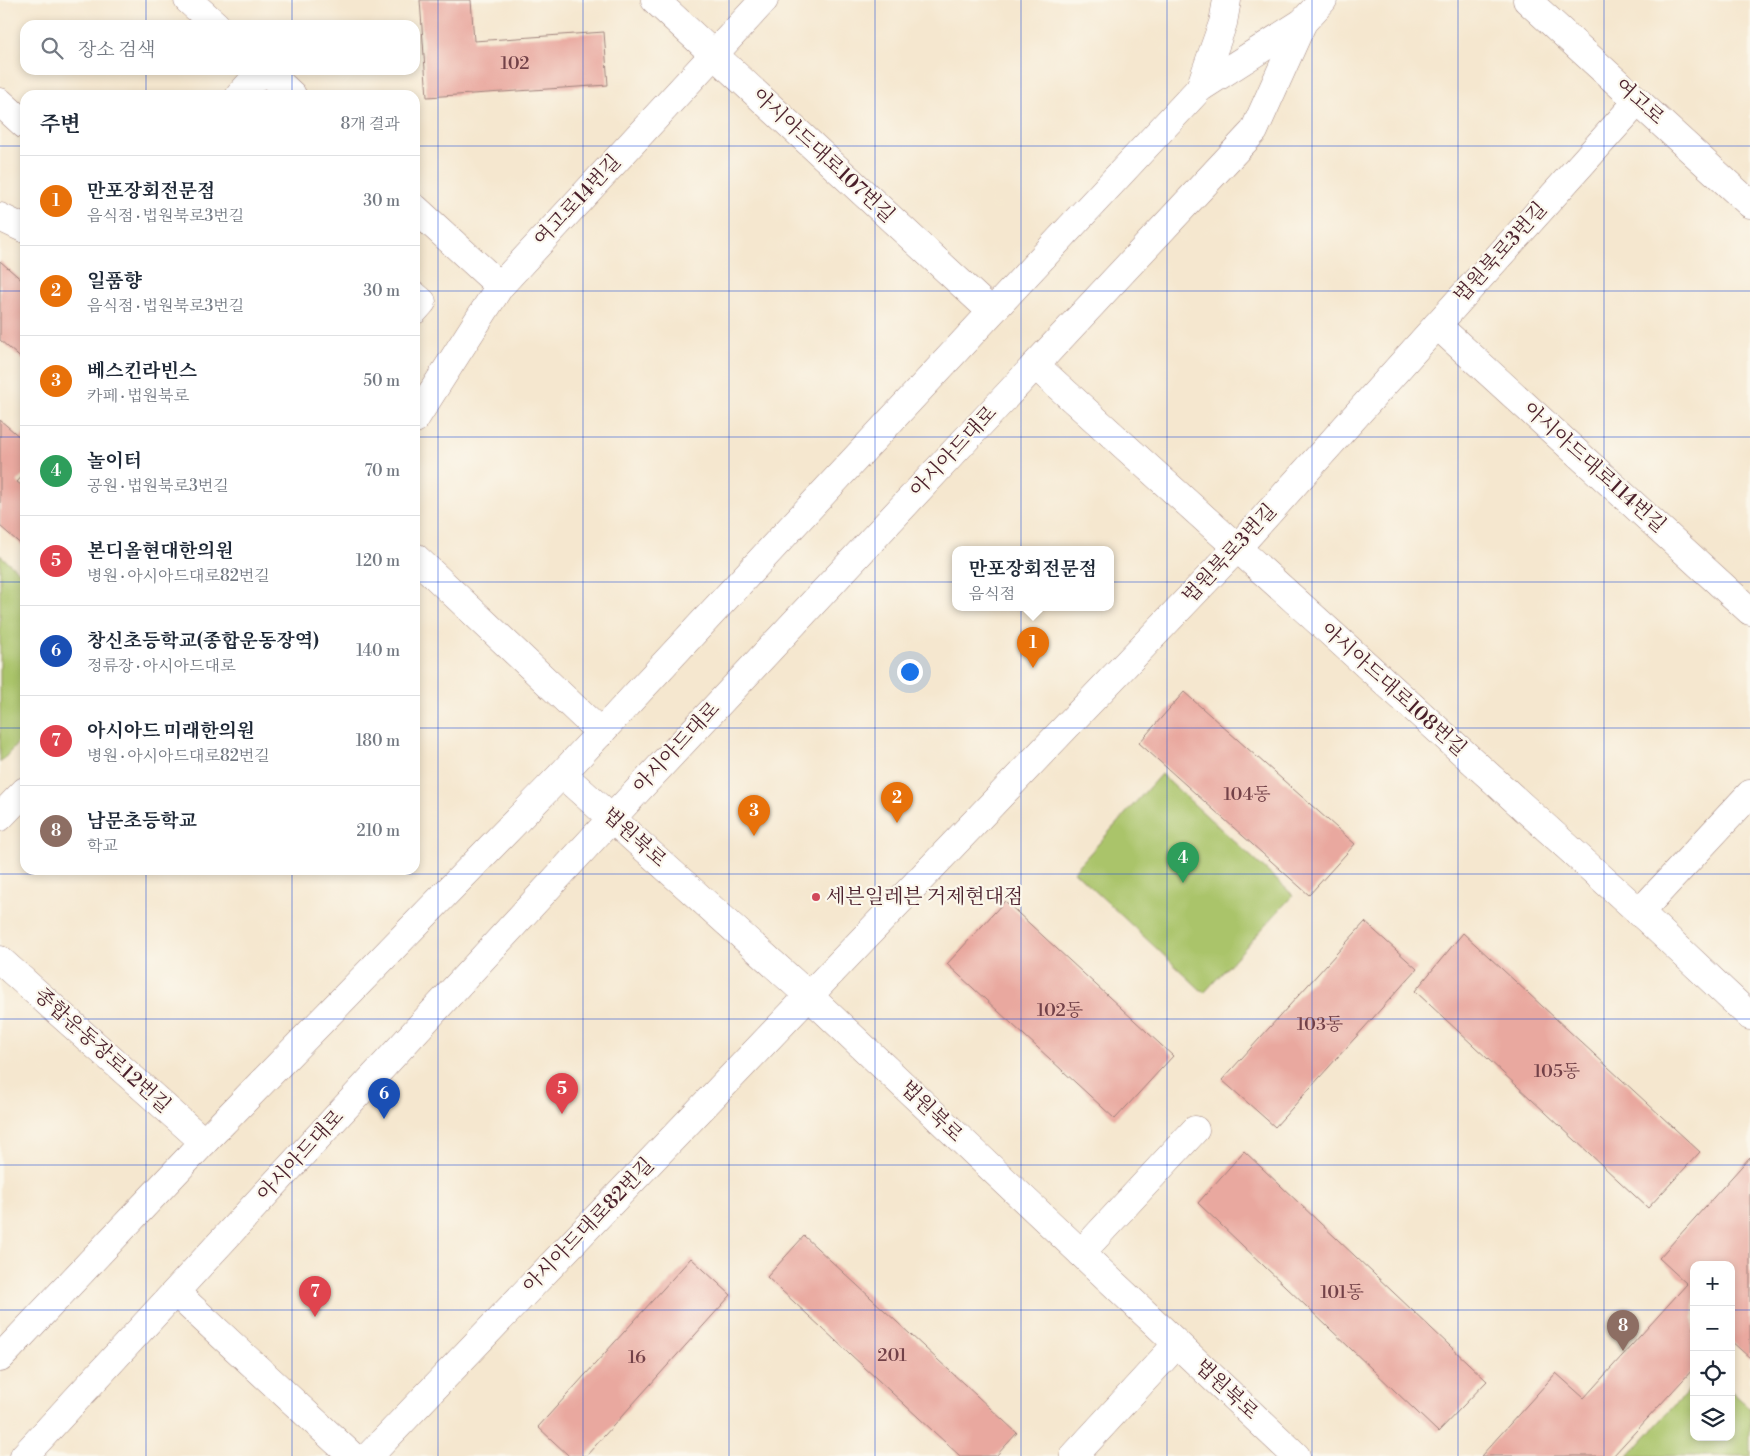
<!DOCTYPE html>
<html lang="ko">
<head>
<meta charset="utf-8">
<style>
  body { margin:0; font-family:"Libre Bodoni","Noto Serif KR",serif; background:#f2f2f3; color:#1f2937 }
  .controls { position:absolute; right:15px; bottom:15px; display:grid; overflow:hidden; border-radius:10px; box-shadow:0 2px 8px #0003 }
  .controls button { width:45px; height:45px; display:grid; place-items:center; padding:0; border:0; border-bottom:1px solid #e0e1e3; background:#fff; color:#1f2937; font:25px sans-serif }
  .you { position:absolute; left:909px; top:671px; width:18px; height:18px; margin:-12px; border:4px solid #fff; border-radius:50%; background:#1a73e8; box-shadow:0 0 0 8px #1a73e833 }
  .badge { display:grid; place-items:center; width:32px; height:32px; border-radius:50%; background:#d1495b; color:#fff; font-size:16px; font-weight:700 }
  .pin { position:absolute; translate:-50% -41px; filter:drop-shadow(0 1px 2px #0008) }
  .pin::after { content:''; position:absolute; top:26px; width:18px; height:15px; background:inherit; clip-path:polygon(0 0,100% 0,50% 100%) }
  .popup { position:absolute; left:952px; top:546px; width:162px; height:65px; box-sizing:border-box; display:grid; place-content:center; border-radius:10px; background:#fff; filter:drop-shadow(0 1px 4px #0005); font-size:16px; white-space:nowrap; color:#747a83 }
  .popup b { font-size:19px; color:#1f2937 }
  .popup::after { content:''; position:absolute; left:50%; top:100%; margin-left:-10px; border:10px solid transparent; border-top-color:#fff }
  .list { margin:0; padding:0; list-style:none }
  h2 { display:flex; justify-content:space-between; align-items:center; height:65px; margin:0; padding:0 20px; font-size:21px }
  h2 small { font-size:16px; font-weight:400; color:#747a83 }
  .list li { display:grid; grid-template-columns:32px 1fr auto; gap:15px; align-items:center; box-sizing:border-box; height:90px; padding:0 20px; border-top:1px solid #e0e1e3 }
  .list b { display:block; font-size:19px; white-space:nowrap }
  .list p { margin:0; font-size:16px; white-space:nowrap; color:#747a83 }
  .list em { font-size:16px; font-style:normal; color:#747a83 }
  .icon { flex:none; width:28px; height:28px; fill:none; stroke:currentColor; stroke-width:2; stroke-linecap:round; stroke-linejoin:round }
  .map { position:relative; flex:none; width:1750px; height:1456px; overflow:hidden }
  .search { position:absolute; background:#fff; box-shadow:0 2px 8px #0003; left:20px; top:20px; width:400px; height:55px; display:flex; align-items:center; gap:12px; box-sizing:border-box; padding:0 18px; border-radius:15px; color:#747a83; font-size:19px }
  .panel { position:absolute; background:#fff; box-shadow:0 2px 8px #0003; left:20px; top:90px; width:400px; height:785px; border-radius:15px }
  .map>svg:first-child { display:block }
</style>
</head>
<body>
<div class="map">
<svg width="1750" height="1456" viewBox="0 0 1750 1456">
  <rect width="100%" height="100%" fill="#fbf7ec"/>
  <filter id="ink" filterUnits="userSpaceOnUse"><feTurbulence type="fractalNoise" baseFrequency=".02" numOctaves="2"/><feDisplacementMap in="SourceGraphic" scale="10" xChannelSelector="R" yChannelSelector="G"/><feConvolveMatrix kernelMatrix="1 2 1 2 8 2 1 2 1" color-interpolation-filters="sRGB"/></filter>
  <filter id="wash" filterUnits="userSpaceOnUse"><feTurbulence type="fractalNoise" baseFrequency=".0096" numOctaves="4" result="noise"/><feDisplacementMap in="SourceGraphic" scale="20" xChannelSelector="R" yChannelSelector="G"/><feGaussianBlur stdDeviation="1.12" result="paint"/><feColorMatrix in="noise" values="0 0 0 0 0 0 0 0 0 0 0 0 0 0 0 0 0 1.4 0 .05"/><feComposite in="paint" operator="in"/></filter>
  <g filter="url(#wash)">
    <rect width="100%" height="100%" fill="#f5e7cf"/>
    <g fill="#aac46a" stroke="#7a724a">
      <path d="M0,555L25,577V735L0,763Z"/>
      <path d="M1161,774L1293,895L1204,993L1074,871Z"/>
      <path d="M1694,1384V1437H1731V1391L1750,1408V1456H1628Z"/>
    </g>
    <g id="blocks">
      <g fill="#e9a89f">
        <path d="M420,0H471L474,41L604,32L608,85L427,97Z"/>
        <path d="M0,261L25,283V362L0,340Z"/>
        <path d="M0,420L21,438L25,433V473L17,482L25,488V548L0,526Z"/>
        <path d="M1184,692L1355,844L1309,895L1139,743Z"/>
        <path d="M1005,901L1173,1056L1115,1119L947,964Z"/>
        <path d="M1365,922L1417,969L1275,1127L1222,1080Z"/>
        <path d="M1463,933L1700,1152L1648,1208L1415,991Z"/>
        <path d="M1244,1151L1487,1381L1438,1432L1198,1203Z"/>
        <path d="M1750,1157V1358L1731,1341V1265H1694V1368L1613,1456H1481L1556,1373L1584,1398L1687,1284L1659,1258Z"/>
        <path d="M804,1236L1017,1433L996,1456H960L767,1277Z"/>
        <path d="M691,1258L731,1295L586,1456H569L538,1427Z"/>
      </g>
    </g>
  </g>
  <g filter="url(#ink)">
    <use href="#blocks" fill-opacity="0" stroke="#a0837d" stroke-width="1"/>
    <g fill="none" stroke-linecap="round" stroke-linejoin="round">
      <defs>
        <g id="minor">
          <path d="M188,0L216,25"/>
          <path d="M655,0L991,311"/>
          <path d="M265,70L292,95"/>
          <path d="M240,95L262,70"/>
          <path d="M0,102L25,125"/>
          <path d="M415,208L500,286"/>
          <path d="M0,217L25,229"/>
          <path d="M415,296L422,302L415,310"/>
          <path d="M1437,325L1750,611"/>
          <path d="M1035,365L1647,919L1750,1016"/>
          <path d="M415,419L500,286L764,0"/>
          <path d="M415,557L601,733"/>
          <path d="M0,817L25,791"/>
          <path d="M1639,913L1750,794"/>
          <path d="M0,960L204,1142"/>
          <path d="M1081,1253L1195,1130"/>
          <path d="M176,1293L352,1456"/>
          <path d="M369,1456L1237,548L1638,101"/>
          <path d="M1074,1456L1177,1344"/>
        </g>
        <g id="major">
          <path d="M1527,0L1750,204"/>
          <path d="M1200,88L1223,23L1227,0"/>
          <path d="M562,774L809,996L1296,1456"/>
          <path d="M0,1358L204,1142L562,774L1200,88L1303,22L1323,0"/>
          <path d="M24,1456L612,818L1254,131L1303,22"/>
        </g>
      </defs>
      <use href="#minor" stroke="#a0837d" stroke-width="29"/>
      <use href="#major" stroke="#a0837d" stroke-width="29"/>
      <use href="#minor" stroke="#fff" stroke-width="28"/>
      <use href="#major" stroke="#fff" stroke-width="28"/>
    </g>
  </g>
  <path fill="none" stroke="#1d4ed8" stroke-width="1" stroke-opacity="0.55" d="M146,0V25M292,0V25M438,0V1456M583,0V1456M729,0V1456M875,0V1456M1021,0V1456M1167,0V1456M1312,0V1456M1458,0V1456M1604,0V1456M146,70V95M292,70V95M0,146H25M415,146H1750M0,291H25M415,291H1750M0,437H25M415,437H1750M0,582H25M415,582H1750M0,728H25M415,728H1750M146,870V1456M292,870V1456M0,874H1750M0,1019H1750M0,1165H1750M0,1310H1694M1731,1310H1750"/>
  <circle fill="#d1495b" stroke="#fbf7ec" stroke-width="2" cx="816" cy="897" r="5"/>
  <g text-anchor="middle" dominant-baseline="central" stroke-width="4.5" stroke-linejoin="round" paint-order="stroke">
    <g font-size="18" fill="#724148">
      <text x="515" y="63">102</text>
      <text x="1247" y="794">104동</text>
      <text x="1060" y="1010">102동</text>
      <text x="1320" y="1024">103동</text>
      <text x="1557" y="1071">105동</text>
      <text x="1342" y="1292">101동</text>
      <text x="892" y="1355">201</text>
      <text x="637" y="1357">16</text>
    </g>
    <g font-size="20" fill="#4a1f2b" stroke="#fbf7ec">
      <text transform="translate(1639 102) rotate(42)">여고로</text>
      <text transform="translate(823 156) rotate(43)">아시아드대로107번길</text>
      <text transform="translate(578 201) rotate(-47)">여고로14번길</text>
      <text transform="translate(1501 253) rotate(-48)">법원북로3번길</text>
      <text transform="translate(954 452) rotate(-47)">아시아드대로</text>
      <text transform="translate(1594 468) rotate(42)">아시아드대로114번길</text>
      <text transform="translate(1230 554) rotate(-47)">법원북로3번길</text>
      <text transform="translate(1393 690) rotate(42)">아시아드대로108번길</text>
      <text transform="translate(677 748) rotate(-47)">아시아드대로</text>
      <text transform="translate(634 838) rotate(42)">법원북로</text>
      <text transform="translate(102 1051) rotate(42)">종합운동장로12번길</text>
      <text transform="translate(931 1112) rotate(44)">법원북로</text>
      <text transform="translate(301 1156) rotate(-47)">아시아드대로</text>
      <text transform="translate(589 1226) rotate(-46)">아시아드대로82번길</text>
      <text transform="translate(1226 1390) rotate(43)">법원북로</text>
    </g>
    <g font-size="20" fill="#4a1f2b" stroke="#fbf7ec" text-anchor="start">
      <text x="826" y="897">세븐일레븐 거제현대점</text>
    </g>
  </g>
</svg>
<div class="controls">
<button>+</button>
<button>−</button>
<button><svg class="icon" aria-label="locate" viewBox="0 0 24 24"><circle cx="12" cy="12" r="6"/><path d="M12 2v4M12 18v4M2 12h4M18 12h4"/></svg></button>
<button><svg class="icon" aria-label="layers" viewBox="0 0 24 24"><path d="M12 4l9 5-9 5-9-5zM3 14l9 5 9-5"/></svg></button>
</div>
<div class="you"></div>
<div class="pin badge" style="left:1033px;top:668px;background:#e8710a">1</div>
<div class="popup"><b>만포장회전문점</b>음식점</div>
<div class="pin badge" style="left:897px;top:823px;background:#e8710a">2</div>
<div class="pin badge" style="left:754px;top:836px;background:#e8710a">3</div>
<div class="pin badge" style="left:1183px;top:883px;background:#2e9e5b">4</div>
<div class="pin badge" style="left:562px;top:1114px;background:#e0444e">5</div>
<div class="pin badge" style="left:384px;top:1119px;background:#1a4fb4">6</div>
<div class="pin badge" style="left:315px;top:1317px;background:#e0444e">7</div>
<div class="pin badge" style="left:1623px;top:1351px;background:#8d6e63">8</div>
<div class="search"><svg class="icon" aria-label="search" viewBox="0 0 24 24"><circle cx="10" cy="10" r="6"/><path d="M15 15l6 6"/></svg>장소 검색</div>
<section class="panel">
<h2>주변<small>8개 결과</small></h2>
<ul class="list">
<li><span class="badge" style="background:#e8710a">1</span><div><b>만포장회전문점</b><p>음식점 · 법원북로3번길</p></div><em>30 m</em></li>
<li><span class="badge" style="background:#e8710a">2</span><div><b>일품향</b><p>음식점 · 법원북로3번길</p></div><em>30 m</em></li>
<li><span class="badge" style="background:#e8710a">3</span><div><b>베스킨라빈스</b><p>카페 · 법원북로</p></div><em>50 m</em></li>
<li><span class="badge" style="background:#2e9e5b">4</span><div><b>놀이터</b><p>공원 · 법원북로3번길</p></div><em>70 m</em></li>
<li><span class="badge" style="background:#e0444e">5</span><div><b>본디올현대한의원</b><p>병원 · 아시아드대로82번길</p></div><em>120 m</em></li>
<li><span class="badge" style="background:#1a4fb4">6</span><div><b>창신초등학교(종합운동장역)</b><p>정류장 · 아시아드대로</p></div><em>140 m</em></li>
<li><span class="badge" style="background:#e0444e">7</span><div><b>아시아드 미래한의원</b><p>병원 · 아시아드대로82번길</p></div><em>180 m</em></li>
<li><span class="badge" style="background:#8d6e63">8</span><div><b>남문초등학교</b><p>학교</p></div><em>210 m</em></li>
</ul>
</section>
</div>
</body>
</html>
